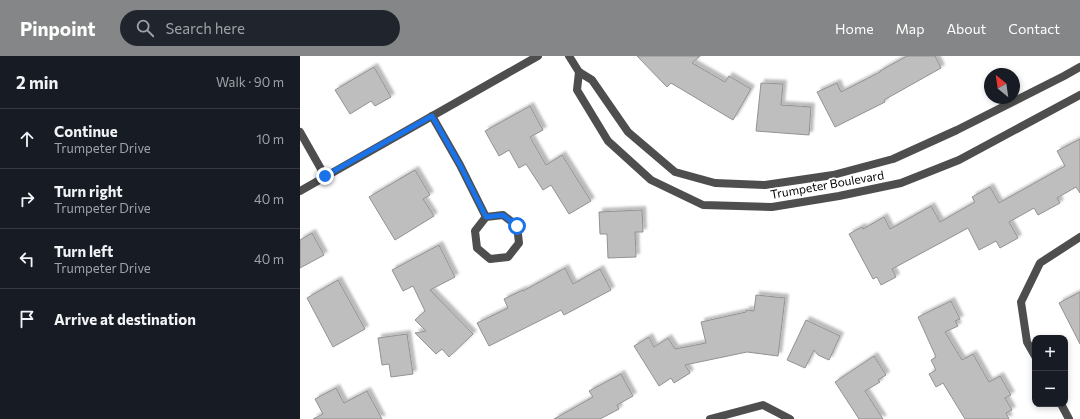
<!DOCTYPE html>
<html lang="en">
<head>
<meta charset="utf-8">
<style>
  body { margin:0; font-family:Commissioner,sans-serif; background:#20242c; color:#f1f3f6 }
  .controls { position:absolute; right:12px; bottom:12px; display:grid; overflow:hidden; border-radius:8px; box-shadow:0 2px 6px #0003 }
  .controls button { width:36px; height:36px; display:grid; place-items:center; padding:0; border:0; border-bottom:1px solid #363941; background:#171b24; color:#f1f3f6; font:20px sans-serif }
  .compass { position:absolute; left:684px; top:12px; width:36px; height:36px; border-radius:50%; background:#171b24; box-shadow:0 2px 6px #0003; rotate:331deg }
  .stop { position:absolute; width:12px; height:12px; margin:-9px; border:3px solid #1a73e8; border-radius:50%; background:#fff }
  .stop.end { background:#1a73e8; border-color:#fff; box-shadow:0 1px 4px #0008 }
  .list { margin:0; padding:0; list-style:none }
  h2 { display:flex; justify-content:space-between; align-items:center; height:52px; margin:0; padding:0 16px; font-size:17px }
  h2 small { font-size:13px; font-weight:400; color:#9ea1a6 }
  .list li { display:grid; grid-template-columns:26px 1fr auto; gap:12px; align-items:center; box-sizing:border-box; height:60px; padding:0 16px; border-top:1px solid #363941 }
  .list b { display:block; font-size:15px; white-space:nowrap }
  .list p { margin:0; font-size:13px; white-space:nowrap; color:#9ea1a6 }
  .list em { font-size:13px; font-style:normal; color:#9ea1a6 }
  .icon { flex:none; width:22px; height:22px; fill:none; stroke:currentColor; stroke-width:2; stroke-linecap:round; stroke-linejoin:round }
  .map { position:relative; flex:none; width:780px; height:363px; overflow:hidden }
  header { display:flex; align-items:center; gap:24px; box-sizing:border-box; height:56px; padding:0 20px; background:#858687; color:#fff }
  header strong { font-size:19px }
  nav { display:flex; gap:22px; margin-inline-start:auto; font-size:14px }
  .search { width:280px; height:36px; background:#20242c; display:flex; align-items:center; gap:10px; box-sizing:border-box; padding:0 14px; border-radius:22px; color:#9ea1a6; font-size:15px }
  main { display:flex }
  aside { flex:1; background:#171b24 }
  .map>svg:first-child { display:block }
</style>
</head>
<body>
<header>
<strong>Pinpoint</strong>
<div class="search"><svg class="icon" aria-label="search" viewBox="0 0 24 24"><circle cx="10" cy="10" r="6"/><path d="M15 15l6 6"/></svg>Search here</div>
<nav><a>Home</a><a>Map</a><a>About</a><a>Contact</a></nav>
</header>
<main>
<aside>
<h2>2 min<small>Walk · 90 m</small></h2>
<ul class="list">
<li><svg class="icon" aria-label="ahead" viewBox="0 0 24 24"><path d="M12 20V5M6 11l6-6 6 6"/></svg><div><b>Continue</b><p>Trumpeter Drive</p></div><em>10 m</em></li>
<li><svg class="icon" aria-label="right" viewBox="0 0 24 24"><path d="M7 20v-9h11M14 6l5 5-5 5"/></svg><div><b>Turn right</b><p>Trumpeter Drive</p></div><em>40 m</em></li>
<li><svg class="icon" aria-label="left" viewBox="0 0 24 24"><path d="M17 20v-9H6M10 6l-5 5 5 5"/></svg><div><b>Turn left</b><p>Trumpeter Drive</p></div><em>40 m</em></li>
<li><svg class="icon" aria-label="arrive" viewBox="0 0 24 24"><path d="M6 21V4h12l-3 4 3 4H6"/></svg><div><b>Arrive at destination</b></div></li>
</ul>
</aside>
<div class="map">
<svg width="780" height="363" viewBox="0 0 780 363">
  <defs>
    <filter id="shadow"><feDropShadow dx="3.5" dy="-3.5" stdDeviation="1" flood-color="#0004"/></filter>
  </defs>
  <rect width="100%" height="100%" fill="#fff"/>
  <g fill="#bebebe" stroke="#929292" filter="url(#shadow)">
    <path d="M337,0H400L392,7L425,26L429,20L451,33L433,64L371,27L367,31Z"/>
    <path d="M607,0H635L641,12L584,44L585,46L535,71L517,36L537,27L541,36L580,16V15Z"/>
    <path d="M74,11L91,41L75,50L71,45L50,58L35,34Z"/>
    <path d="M461,27L483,28L481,49L511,51L509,79L456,75Z"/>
    <path d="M230,50L243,74L230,81L246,109L262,99L291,145L269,158L251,129L243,134L226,108L219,112L209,94L199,100L185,75Z"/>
    <path d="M780,83V137L776,131L757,142L760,147L738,159L734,152L709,166L718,182L700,192L696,185L679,194L668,172L592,213L596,221L581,229L577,221L573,223L549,178L562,171L563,173L584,161L590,173L631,150L640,166L675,146L672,141L690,131L699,147L765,110L757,95Z"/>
    <path d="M115,114L130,139L123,143L134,160L95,184L69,141Z"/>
    <path d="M342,154L343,176H335L336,201L308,202L307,178H300L299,156Z"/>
    <path d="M12,177L24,199L0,212V184Z"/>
    <path d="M139,189L155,221L130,234L173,278L149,301L142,293L136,298L115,277L126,275L115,264L125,255L113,230L103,235L92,214Z"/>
    <path d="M265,212L273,228L300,213L311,234L264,259L261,254L189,290L177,267L208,252L204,243L223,234V235Z"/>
    <path d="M38,224L65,273L33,291L7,242Z"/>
    <path d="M780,236V288L759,247Z"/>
    <path d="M456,239L485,242L478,300L447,296L385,309L390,317L374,327L371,322L359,330L334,290L349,281L354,291L368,282L375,293L406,287L401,266L446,256V254L454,255Z"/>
    <path d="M651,245L660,263L655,265L658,270L645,276L662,304L673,298L689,326L700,320L711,339L705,342L712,354L706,357L709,363H665L643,327L636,331L629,318L636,314L631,304L636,301L618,261Z"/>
    <path d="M506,264L540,280L529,304L518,299L514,294L505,312L487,304Z"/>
    <path d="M107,278L113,318L91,321L89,308L82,309L78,282Z"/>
    <path d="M574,300L586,319L578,324L580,326L565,335L583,363H559L535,326Z"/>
    <path d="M321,318L333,340L317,349L319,353L300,363H254L293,341L289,335Z"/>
    <path d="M36,332L44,347L67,335L82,363H13L23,358L15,343Z"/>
  </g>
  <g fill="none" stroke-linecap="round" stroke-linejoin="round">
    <g stroke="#4e4e4e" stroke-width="8">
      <path d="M269,0L279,16L292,24L328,76L375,116L415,127L465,129L533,119L593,103L657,74L764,20L780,11"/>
      <path d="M279,16L277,34L308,85L351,124L403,149L472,151L539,140L601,127L659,104L780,39"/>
      <path d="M132,60L160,109L186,161"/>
      <path d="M0,76L25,120"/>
      <path d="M0,135L238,0"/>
      <path d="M203,159L217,170L219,187L208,201L190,203L177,192L175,175L186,161Z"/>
      <path d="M735,300L727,286L721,246L740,207L780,181"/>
      <path d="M761,348L769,363"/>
      <path d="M410,363L463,349L490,363"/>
    </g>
  </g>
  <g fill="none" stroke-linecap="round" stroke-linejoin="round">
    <path stroke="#1a73e8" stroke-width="5" d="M25,120L132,60L160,109L186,161L203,159L217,170"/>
  </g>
  <g text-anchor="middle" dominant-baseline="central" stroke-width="3.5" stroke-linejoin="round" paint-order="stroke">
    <g font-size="12" fill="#000" stroke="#fff">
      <text transform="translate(527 128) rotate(-10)">Trumpeter Boulevard</text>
    </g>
  </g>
</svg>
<div class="controls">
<button>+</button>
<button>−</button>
</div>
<svg class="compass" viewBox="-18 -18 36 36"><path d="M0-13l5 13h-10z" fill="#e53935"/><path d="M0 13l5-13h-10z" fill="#9ea1a6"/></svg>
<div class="stop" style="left:217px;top:170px"></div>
<div class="stop end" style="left:25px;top:120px"></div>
</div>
</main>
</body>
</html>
